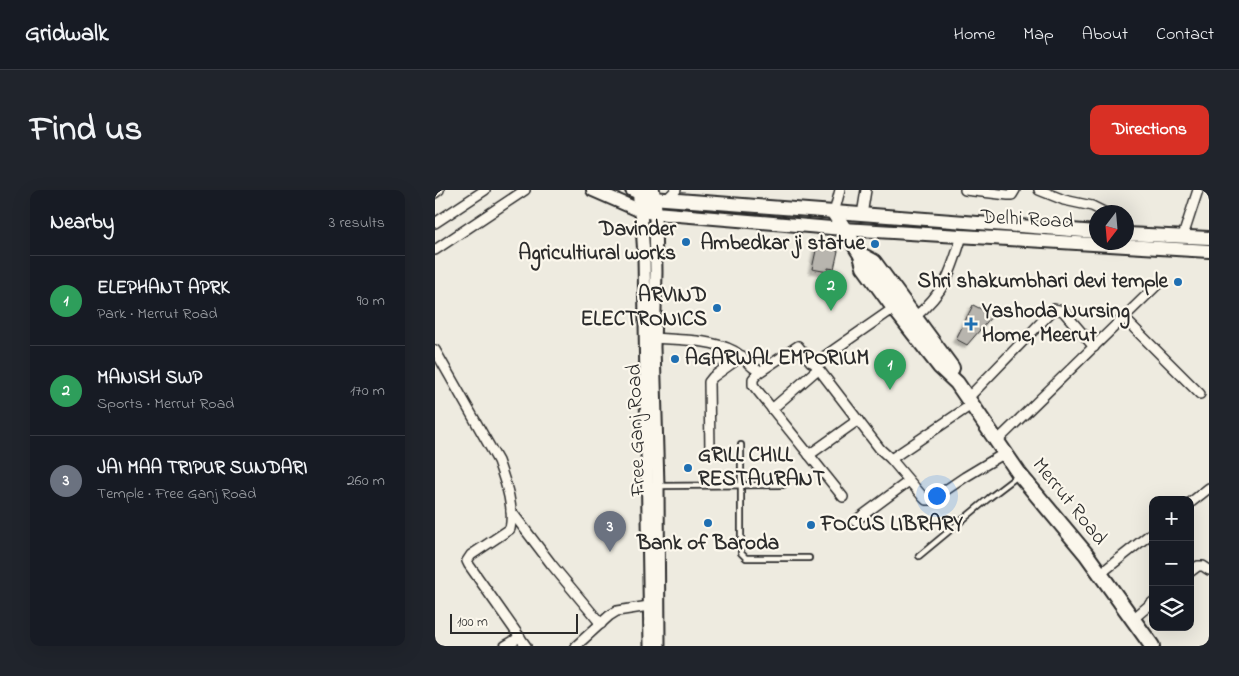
<!DOCTYPE html>
<html lang="en">
<head>
<meta charset="utf-8">
<style>
  body { margin:0; font-family:"Indie Flower",sans-serif; background:#20242c; color:#f1f3f6 }
  .controls { position:absolute; right:15px; bottom:15px; display:grid; overflow:hidden; border-radius:10px; box-shadow:0 5px 20px #0002 }
  .controls button { width:45px; height:45px; display:grid; place-items:center; padding:0; border:0; border-bottom:1px solid #363941; background:#171b24; color:#f1f3f6; font:25px sans-serif }
  .compass { position:absolute; left:654px; top:15px; width:45px; height:45px; border-radius:50%; background:#171b24; box-shadow:0 5px 20px #0002; rotate:196deg }
  .scale { position:absolute; left:15px; bottom:12px; width:128px; box-sizing:border-box; padding-left:5px; border:2px solid #2b2b2b; border-top:0; font-size:14px; line-height:18px; white-space:nowrap; color:#2b2b2b; -webkit-text-stroke:4px #fbf7ec; paint-order:stroke }
  .you { position:absolute; left:501px; top:305px; width:18px; height:18px; margin:-12px; border:4px solid #fff; border-radius:50%; background:#1a73e8; box-shadow:0 0 0 8px #1a73e833 }
  .badge { display:grid; place-items:center; width:32px; height:32px; border-radius:50%; background:#d93025; color:#fff; font-size:16px; font-weight:700 }
  .pin { position:absolute; translate:-50% -41px; filter:drop-shadow(0 1px 2px #0008) }
  .pin::after { content:''; position:absolute; top:26px; width:18px; height:15px; background:inherit; clip-path:polygon(0 0,100% 0,50% 100%) }
  .list { margin:0; padding:0; list-style:none }
  h2 { display:flex; justify-content:space-between; align-items:center; height:65px; margin:0; padding:0 20px; font-size:21px }
  h2 small { font-size:16px; font-weight:400; color:#9ea1a6 }
  .list li { display:grid; grid-template-columns:32px 1fr auto; gap:15px; align-items:center; box-sizing:border-box; height:90px; padding:0 20px; border-top:1px solid #363941 }
  .list b { display:block; font-size:19px; white-space:nowrap }
  .list p { margin:0; font-size:16px; white-space:nowrap; color:#9ea1a6 }
  .list em { font-size:16px; font-style:normal; color:#9ea1a6 }
  .icon { flex:none; width:28px; height:28px; fill:none; stroke:currentColor; stroke-width:2; stroke-linecap:round; stroke-linejoin:round }
  .map { position:relative; flex:none; width:774px; height:456px; overflow:hidden; border-radius:10px }
  header { display:flex; align-items:center; gap:30px; box-sizing:border-box; height:70px; padding:0 25px; background:#171b24; border-bottom:1px solid #363941 }
  header strong { font-size:24px }
  nav { display:flex; gap:28px; margin-inline-start:auto; font-size:18px }
  .intro { display:flex; align-items:center; justify-content:space-between; box-sizing:border-box; height:120px; padding:0 30px }
  h1 { margin:0; font-size:35px }
  .button { padding:12px 22px; border-radius:10px; background:#d93025; color:#fff; font-size:18px; font-weight:700 }
  main { display:flex; gap:30px; padding:0 30px }
  aside { flex:1; background:#171b24; border-radius:10px; box-shadow:0 5px 20px #0002 }
  .map>svg:first-child { display:block }
</style>
</head>
<body>
<header>
<strong>Gridwalk</strong>
<nav><a>Home</a><a>Map</a><a>About</a><a>Contact</a></nav>
</header>
<div class="intro"><h1>Find us</h1><a class="button">Directions</a></div>
<main>
<aside>
<h2>Nearby<small>3 results</small></h2>
<ul class="list">
<li><span class="badge" style="background:#2e9e5b">1</span><div><b>ELEPHANT APRK</b><p>Park · Merrut Road</p></div><em>90 m</em></li>
<li><span class="badge" style="background:#2e9e5b">2</span><div><b>MANISH SWP</b><p>Sports · Merrut Road</p></div><em>170 m</em></li>
<li><span class="badge" style="background:#6b7280">3</span><div><b>JAI MAA TRIPUR SUNDARI</b><p>Temple · Free Ganj Road</p></div><em>260 m</em></li>
</ul>
</aside>
<div class="map">
<svg width="774" height="456" viewBox="0 0 774 456">
  <defs>
    <filter id="shadow"><feDropShadow dx="-3.5" dy="3.5" stdDeviation="1" flood-color="#0004"/></filter>
  </defs>
  <rect width="100%" height="100%" fill="#eeebe0"/>
  <filter id="ink" filterUnits="userSpaceOnUse"><feTurbulence type="fractalNoise" baseFrequency=".02" numOctaves="2"/><feDisplacementMap in="SourceGraphic" scale="10" xChannelSelector="R" yChannelSelector="G"/><feConvolveMatrix kernelMatrix="1 2 1 2 8 2 1 2 1" color-interpolation-filters="sRGB"/></filter>
  <g filter="url(#ink)">
    <g fill="#b8b5ae" stroke="#2b2b2b" filter="url(#shadow)">
      <path d="M382,56L403,61L399,79L393,78V82L377,79Z"/>
      <path d="M538,115L558,125L532,155L521,149Z"/>
    </g>
    <g fill="none" stroke-linecap="round" stroke-linejoin="round">
      <defs>
        <g id="service">
          <path d="M306,255V363L311,368H374"/>
          <path d="M224,296L348,295"/>
          <path d="M484,366L554,308L584,285"/>
        </g>
        <g id="minor">
          <path d="M530,0L573,5H577L580,0"/>
          <path d="M604,0L629,10L657,16L669,22"/>
          <path d="M0,3L4,0"/>
          <path d="M232,9L241,0"/>
          <path d="M399,23L405,0"/>
          <path d="M427,25L431,0"/>
          <path d="M0,33L50,0"/>
          <path d="M748,46L763,0"/>
          <path d="M0,60L90,0"/>
          <path d="M479,128C511,100 515,85 527,46"/>
          <path d="M689,128L765,204"/>
          <path d="M219,148C245,150 275,149 299,161C309,166 316,180 326,181L363,156L376,172L380,173L459,118"/>
          <path d="M0,160L63,271C70,291 80,317 75,339L36,365L32,371L34,375L91,456"/>
          <path d="M379,173L445,259L456,269L536,215"/>
          <path d="M324,182L318,189V195L408,307"/>
          <path d="M532,209L619,119L628,121L659,157"/>
          <path d="M337,219L383,179"/>
          <path d="M562,251L722,95"/>
          <path d="M275,262L274,192L278,187L307,166"/>
          <path d="M374,265L423,230"/>
          <path d="M456,269L488,307L491,310H496L530,287L570,263"/>
          <path d="M755,313L774,298"/>
          <path d="M76,321L117,375L166,434"/>
          <path d="M420,331L474,291"/>
          <path d="M755,382L763,376H768L774,380"/>
          <path d="M665,384L718,342"/>
          <path d="M698,429L718,412"/>
          <path d="M70,456L85,447"/>
          <path d="M141,456L174,426L182,421L214,416"/>
        </g>
        <g id="tertiary">
          <path d="M206,21L209,66L215,456"/>
          <path d="M220,23L221,82L219,157L223,296L224,456"/>
        </g>
        <g id="secondary">
          <path d="M158,0L206,21L220,23L408,39L774,61"/>
          <path d="M197,0L217,8L662,42"/>
          <path d="M692,44L774,48"/>
        </g>
        <g id="primary">
          <path d="M205,0L206,21"/>
          <path d="M217,0L220,23"/>
          <path d="M399,23L426,65L429,77L459,118L505,177L522,193L585,285L651,364L717,456"/>
          <path d="M426,65L439,72L517,178"/>
        </g>
      </defs>
      <use href="#service" stroke="#2b2b2b" stroke-width="8"/>
      <use href="#minor" stroke="#2b2b2b" stroke-width="12"/>
      <use href="#tertiary" stroke="#2b2b2b" stroke-width="15"/>
      <use href="#secondary" stroke="#2b2b2b" stroke-width="16"/>
      <use href="#primary" stroke="#2b2b2b" stroke-width="18"/>
      <use href="#service" stroke="#fbf7ec" stroke-width="4.5"/>
      <use href="#minor" stroke="#fbf7ec" stroke-width="9"/>
      <use href="#tertiary" stroke="#fbf7ec" stroke-width="11"/>
      <use href="#secondary" stroke="#fbf7ec" stroke-width="12"/>
      <use href="#primary" stroke="#fbf7ec" stroke-width="14"/>
    </g>
  </g>
  <g fill="#1f6fb2" stroke="#fbf7ec" stroke-width="2">
    <circle cx="251" cy="52" r="5"/>
    <circle cx="440" cy="54" r="5"/>
    <circle cx="743" cy="92" r="5"/>
    <circle cx="282" cy="118" r="5"/>
    <path d="M533.5 126.5h5v5h5v5h-5v5h-5v-5h-5v-5h5z"/>
    <circle cx="240" cy="169" r="5"/>
    <circle cx="253" cy="278" r="5"/>
    <circle cx="273" cy="333" r="5"/>
    <circle cx="376" cy="335" r="5"/>
  </g>
  <g text-anchor="middle" dominant-baseline="central" stroke-width="4.5" stroke-linejoin="round" paint-order="stroke">
    <g font-size="21" fill="#2b2b2b" stroke="#fbf7ec">
      <text transform="translate(592 30) rotate(3)">Delhi Road</text>
      <text transform="translate(202 240) rotate(-92)">Free Ganj Road</text>
      <text transform="translate(634 312) rotate(51)">Merrut Road</text>
    </g>
    <g font-size="21" font-weight="bold" fill="#2b2b2b" stroke="#fbf7ec" text-anchor="end">
      <text x="241" y="40">Davinder<tspan x="241" dy="24">Agricultiural works</tspan></text>
      <text x="430" y="54">Ambedkar ji statue</text>
      <text x="733" y="92">Shri shakumbhari devi temple</text>
      <text x="272" y="106">ARVIND<tspan x="272" dy="24">ELECTRONICS</tspan></text>
      <text x="547" y="122" text-anchor="start">Yashoda Nursing<tspan x="547" dy="24">Home, Meerut</tspan></text>
      <text x="250" y="169" text-anchor="start">AGARWAL EMPORIUM</text>
      <text x="263" y="266" text-anchor="start">GRILL CHILL<tspan x="263" dy="24">RESTAURANT</tspan></text>
      <text x="386" y="335" text-anchor="start">FOCUS LIBRARY</text>
      <text x="273" y="354" text-anchor="middle">Bank of Baroda</text>
    </g>
  </g>
</svg>
<div class="controls">
<button>+</button>
<button>−</button>
<button><svg class="icon" aria-label="layers" viewBox="0 0 24 24"><path d="M12 4l9 5-9 5-9-5zM3 14l9 5 9-5"/></svg></button>
</div>
<svg class="compass" viewBox="-18 -18 36 36"><path d="M0-13l5 13h-10z" fill="#e53935"/><path d="M0 13l5-13h-10z" fill="#9ea1a6"/></svg>
<div class="scale">100 m</div>
<div class="you"></div>
<div class="pin badge" style="left:455px;top:200px;background:#2e9e5b">1</div>
<div class="pin badge" style="left:396px;top:121px;background:#2e9e5b">2</div>
<div class="pin badge" style="left:175px;top:362px;background:#6b7280">3</div>
</div>
</main>
</body>
</html>
